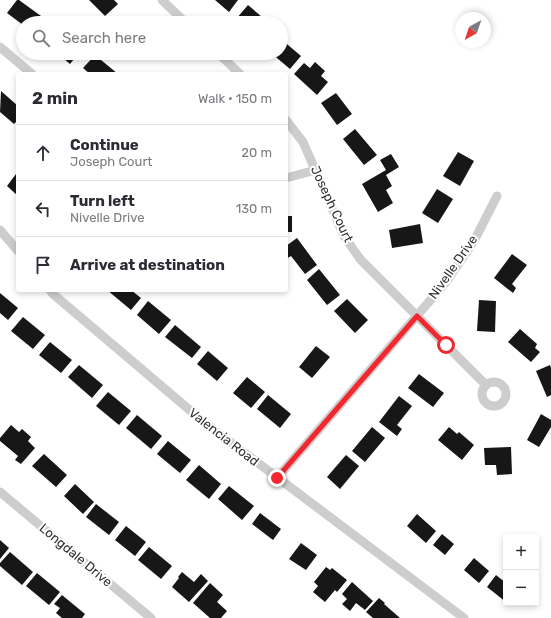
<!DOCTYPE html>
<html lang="en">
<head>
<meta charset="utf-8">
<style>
  body { margin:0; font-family:Rubik,sans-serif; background:#f7f7f7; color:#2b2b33 }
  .controls { position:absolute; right:12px; bottom:12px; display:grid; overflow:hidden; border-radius:4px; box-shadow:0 2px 6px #0003 }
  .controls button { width:36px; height:36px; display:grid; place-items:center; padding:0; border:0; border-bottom:1px solid #e1e1e2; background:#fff; color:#2b2b33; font:20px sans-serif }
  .compass { position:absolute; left:455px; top:12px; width:36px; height:36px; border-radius:50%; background:#fff; box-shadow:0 2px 6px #0003; rotate:220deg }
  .stop { position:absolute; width:12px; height:12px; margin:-9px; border:3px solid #f12830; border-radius:50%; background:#fff }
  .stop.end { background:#f12830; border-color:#fff; box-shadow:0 1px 4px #0008 }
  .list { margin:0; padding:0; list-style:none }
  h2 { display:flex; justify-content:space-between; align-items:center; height:52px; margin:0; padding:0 16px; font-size:17px }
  h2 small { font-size:13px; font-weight:400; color:#7c7c81 }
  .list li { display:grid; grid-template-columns:26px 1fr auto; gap:12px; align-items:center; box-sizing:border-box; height:56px; padding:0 16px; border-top:1px solid #e1e1e2 }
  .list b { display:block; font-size:15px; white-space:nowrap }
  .list p { margin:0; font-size:13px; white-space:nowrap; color:#7c7c81 }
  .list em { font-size:13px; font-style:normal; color:#7c7c81 }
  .icon { flex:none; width:22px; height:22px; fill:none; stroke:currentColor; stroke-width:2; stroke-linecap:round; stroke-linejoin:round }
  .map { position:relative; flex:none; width:551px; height:618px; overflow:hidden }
  .search { position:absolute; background:#fff; box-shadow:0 2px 6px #0003; left:16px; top:16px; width:272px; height:44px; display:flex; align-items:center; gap:10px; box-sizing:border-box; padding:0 14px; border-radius:22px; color:#7c7c81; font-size:15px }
  .panel { position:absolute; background:#fff; box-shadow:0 2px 6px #0003; left:16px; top:72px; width:272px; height:220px; border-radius:4px }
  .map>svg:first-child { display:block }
</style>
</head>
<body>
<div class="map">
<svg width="551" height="618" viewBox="0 0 551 618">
  <rect width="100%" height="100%" fill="#fff"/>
  <g fill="#171717">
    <path d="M17,0H19L41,16L36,23H23V25L7,13Z"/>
    <path d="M89,0H114L118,4L105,16Z"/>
    <path d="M215,0H238L229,12Z"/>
    <path d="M248,5L269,23H241L236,19Z"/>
    <path d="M281,39L301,56L290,69L271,53H281Z"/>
    <path d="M57,53H79L70,64Z"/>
    <path d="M95,55L118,74H90L83,68Z"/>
    <path d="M315,62L325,71L321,76L328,82L317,95L294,74L304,63L310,68Z"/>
    <path d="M1,91L18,106V120L14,124L0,112Z"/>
    <path d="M336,93L352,114L337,125L321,103Z"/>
    <path d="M355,129L377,155L364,165L343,139Z"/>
    <path d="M458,152L474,161L460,186L443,176Z"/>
    <path d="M391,154L399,167L386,175L392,186L386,190L393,203L378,212L362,184L386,170L380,160Z"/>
    <path d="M16,174L18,176V196L7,186Z"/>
    <path d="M437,189L453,199L438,223L422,213Z"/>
    <rect x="286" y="216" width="6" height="16"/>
    <path d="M420,224L423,243L392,248L389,230Z"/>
    <path d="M297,238L317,265L305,274L291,256L286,259V246Z"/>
    <path d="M512,254L527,265L512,284L516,288L513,293L494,278Z"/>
    <path d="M319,269L340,295L327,305L307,280Z"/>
    <path d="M107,290H131L141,298L131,310Z"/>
    <path d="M0,293L18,308L8,320L0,313Z"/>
    <path d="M347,299L368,320L355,333L334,311Z"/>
    <path d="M479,300L496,301L495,332L477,331Z"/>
    <path d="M148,301L171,320L159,334L137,315Z"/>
    <path d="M23,317L45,335L33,349L11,331Z"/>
    <path d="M175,325L201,347L192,358L165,337Z"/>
    <path d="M520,329L537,344L535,348L540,352L531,362L508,342Z"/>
    <path d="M50,342L72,360L61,373L39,355Z"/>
    <path d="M316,346L330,357L312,378L299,367Z"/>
    <path d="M208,351L228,368L217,381L197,364Z"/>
    <path d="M79,365L103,385L92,398L68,377Z"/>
    <path d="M550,365L551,368V395L547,397L536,371Z"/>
    <path d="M419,374L444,393L433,407L408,388Z"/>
    <path d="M247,377L265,392L251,408L233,393Z"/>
    <path d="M108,392L131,411L119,425L96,406Z"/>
    <path d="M268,395L291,414L280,428L257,409Z"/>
    <path d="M399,396L412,406L397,425L402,429L397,436L379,422Z"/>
    <path d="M541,414L551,420V427L539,447L527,440Z"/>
    <path d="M137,415L162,436L151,449L126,428Z"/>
    <path d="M11,425L19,432L22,429L31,437L28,441L35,448L21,464L15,460L18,456L0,441V438Z"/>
    <path d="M372,427L385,438L365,462L352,451Z"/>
    <path d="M449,427L457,434L459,432L474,445L462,460L438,440Z"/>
    <path d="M168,441L191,460L180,473L157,454Z"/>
    <path d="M511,447L512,474L497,475L496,465H485L484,448Z"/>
    <path d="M44,454L67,475L56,487L32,466Z"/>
    <path d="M346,455L359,466L340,489L327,477Z"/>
    <path d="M199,465L221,484L209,499L186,480Z"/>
    <path d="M75,484L94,502L83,514L64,496Z"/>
    <path d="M229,486L254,506L242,520L218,499Z"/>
    <path d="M96,504L119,522L109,535L86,517Z"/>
    <path d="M260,513L281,529L273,540L252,524Z"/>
    <path d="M417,514L436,531L426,543L407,526Z"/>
    <path d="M126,526L146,542L135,556L115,540Z"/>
    <path d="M442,534L454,544L445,555L433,545Z"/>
    <path d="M0,540L9,548L0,559Z"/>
    <path d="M301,543L317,555L306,570L289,559Z"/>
    <path d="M149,547L172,566L161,579L138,560Z"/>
    <path d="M10,552L33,572L22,585L0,566V563Z"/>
    <path d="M474,558L489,571L479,583L464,570Z"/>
    <path d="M326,567L330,570L332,568L347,580L337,592L335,590L325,602L313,592L318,586L314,582Z"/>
    <path d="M182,572L194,582L201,574L208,581L189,602L172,587L179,578L178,577Z"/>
    <path d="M37,573L60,592L49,605L26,586Z"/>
    <path d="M496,575L506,583V602L487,587Z"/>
    <path d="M352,582L373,601L365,610L356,603L350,611L342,604L347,599L342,594Z"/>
    <path d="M210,583L223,595L217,602L227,611L221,618H210L193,603Z"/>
    <path d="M62,595L85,614L82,618H62L56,613L60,608L54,604Z"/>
    <path d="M379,598L385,603L384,604L400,618H373L366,612Z"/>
  </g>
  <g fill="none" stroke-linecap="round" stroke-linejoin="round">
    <g stroke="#cdcdcd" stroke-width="9">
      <path d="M162,0L186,23"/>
      <path d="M0,47L32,74"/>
      <path d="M218,53L240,74"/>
      <path d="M286,120L303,142L344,236L360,259L486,385"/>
      <path d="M286,178L316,170"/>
      <path d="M0,230L18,251"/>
      <path d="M50,290L53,294L205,423L464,618"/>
      <circle cx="494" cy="394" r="12"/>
      <path d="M277,478L446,282L474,241L497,196"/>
      <path d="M0,492L151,618"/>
    </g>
  </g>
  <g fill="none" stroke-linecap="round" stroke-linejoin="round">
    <path stroke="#f12830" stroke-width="5" d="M277,478L417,316L446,345"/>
  </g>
  <g text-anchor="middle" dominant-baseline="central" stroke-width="4" stroke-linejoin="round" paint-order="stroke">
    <g font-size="13" fill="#303030" stroke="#fff">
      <text transform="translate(332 204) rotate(65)">Joseph Court</text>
      <text transform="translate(453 267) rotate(-55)">Nivelle Drive</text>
      <text transform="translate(224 437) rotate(38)">Valencia Road</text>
      <text transform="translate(76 555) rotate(40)">Longdale Drive</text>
    </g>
  </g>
</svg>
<div class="controls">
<button>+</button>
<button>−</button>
</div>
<svg class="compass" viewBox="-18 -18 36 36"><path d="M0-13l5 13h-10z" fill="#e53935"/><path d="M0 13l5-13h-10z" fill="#7c7c81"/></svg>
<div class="stop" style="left:446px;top:345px"></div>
<div class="stop end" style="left:277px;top:478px"></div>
<div class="search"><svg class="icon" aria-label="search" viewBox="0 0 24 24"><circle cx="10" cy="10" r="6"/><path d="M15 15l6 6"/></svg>Search here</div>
<section class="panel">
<h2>2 min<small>Walk · 150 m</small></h2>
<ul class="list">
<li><svg class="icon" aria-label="ahead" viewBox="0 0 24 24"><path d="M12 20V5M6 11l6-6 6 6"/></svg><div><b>Continue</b><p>Joseph Court</p></div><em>20 m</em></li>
<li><svg class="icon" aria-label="left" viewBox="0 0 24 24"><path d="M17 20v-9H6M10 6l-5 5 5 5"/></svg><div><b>Turn left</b><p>Nivelle Drive</p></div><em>130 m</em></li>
<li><svg class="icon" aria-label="arrive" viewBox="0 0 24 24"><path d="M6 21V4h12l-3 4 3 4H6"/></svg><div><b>Arrive at destination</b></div></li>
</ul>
</section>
</div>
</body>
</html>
